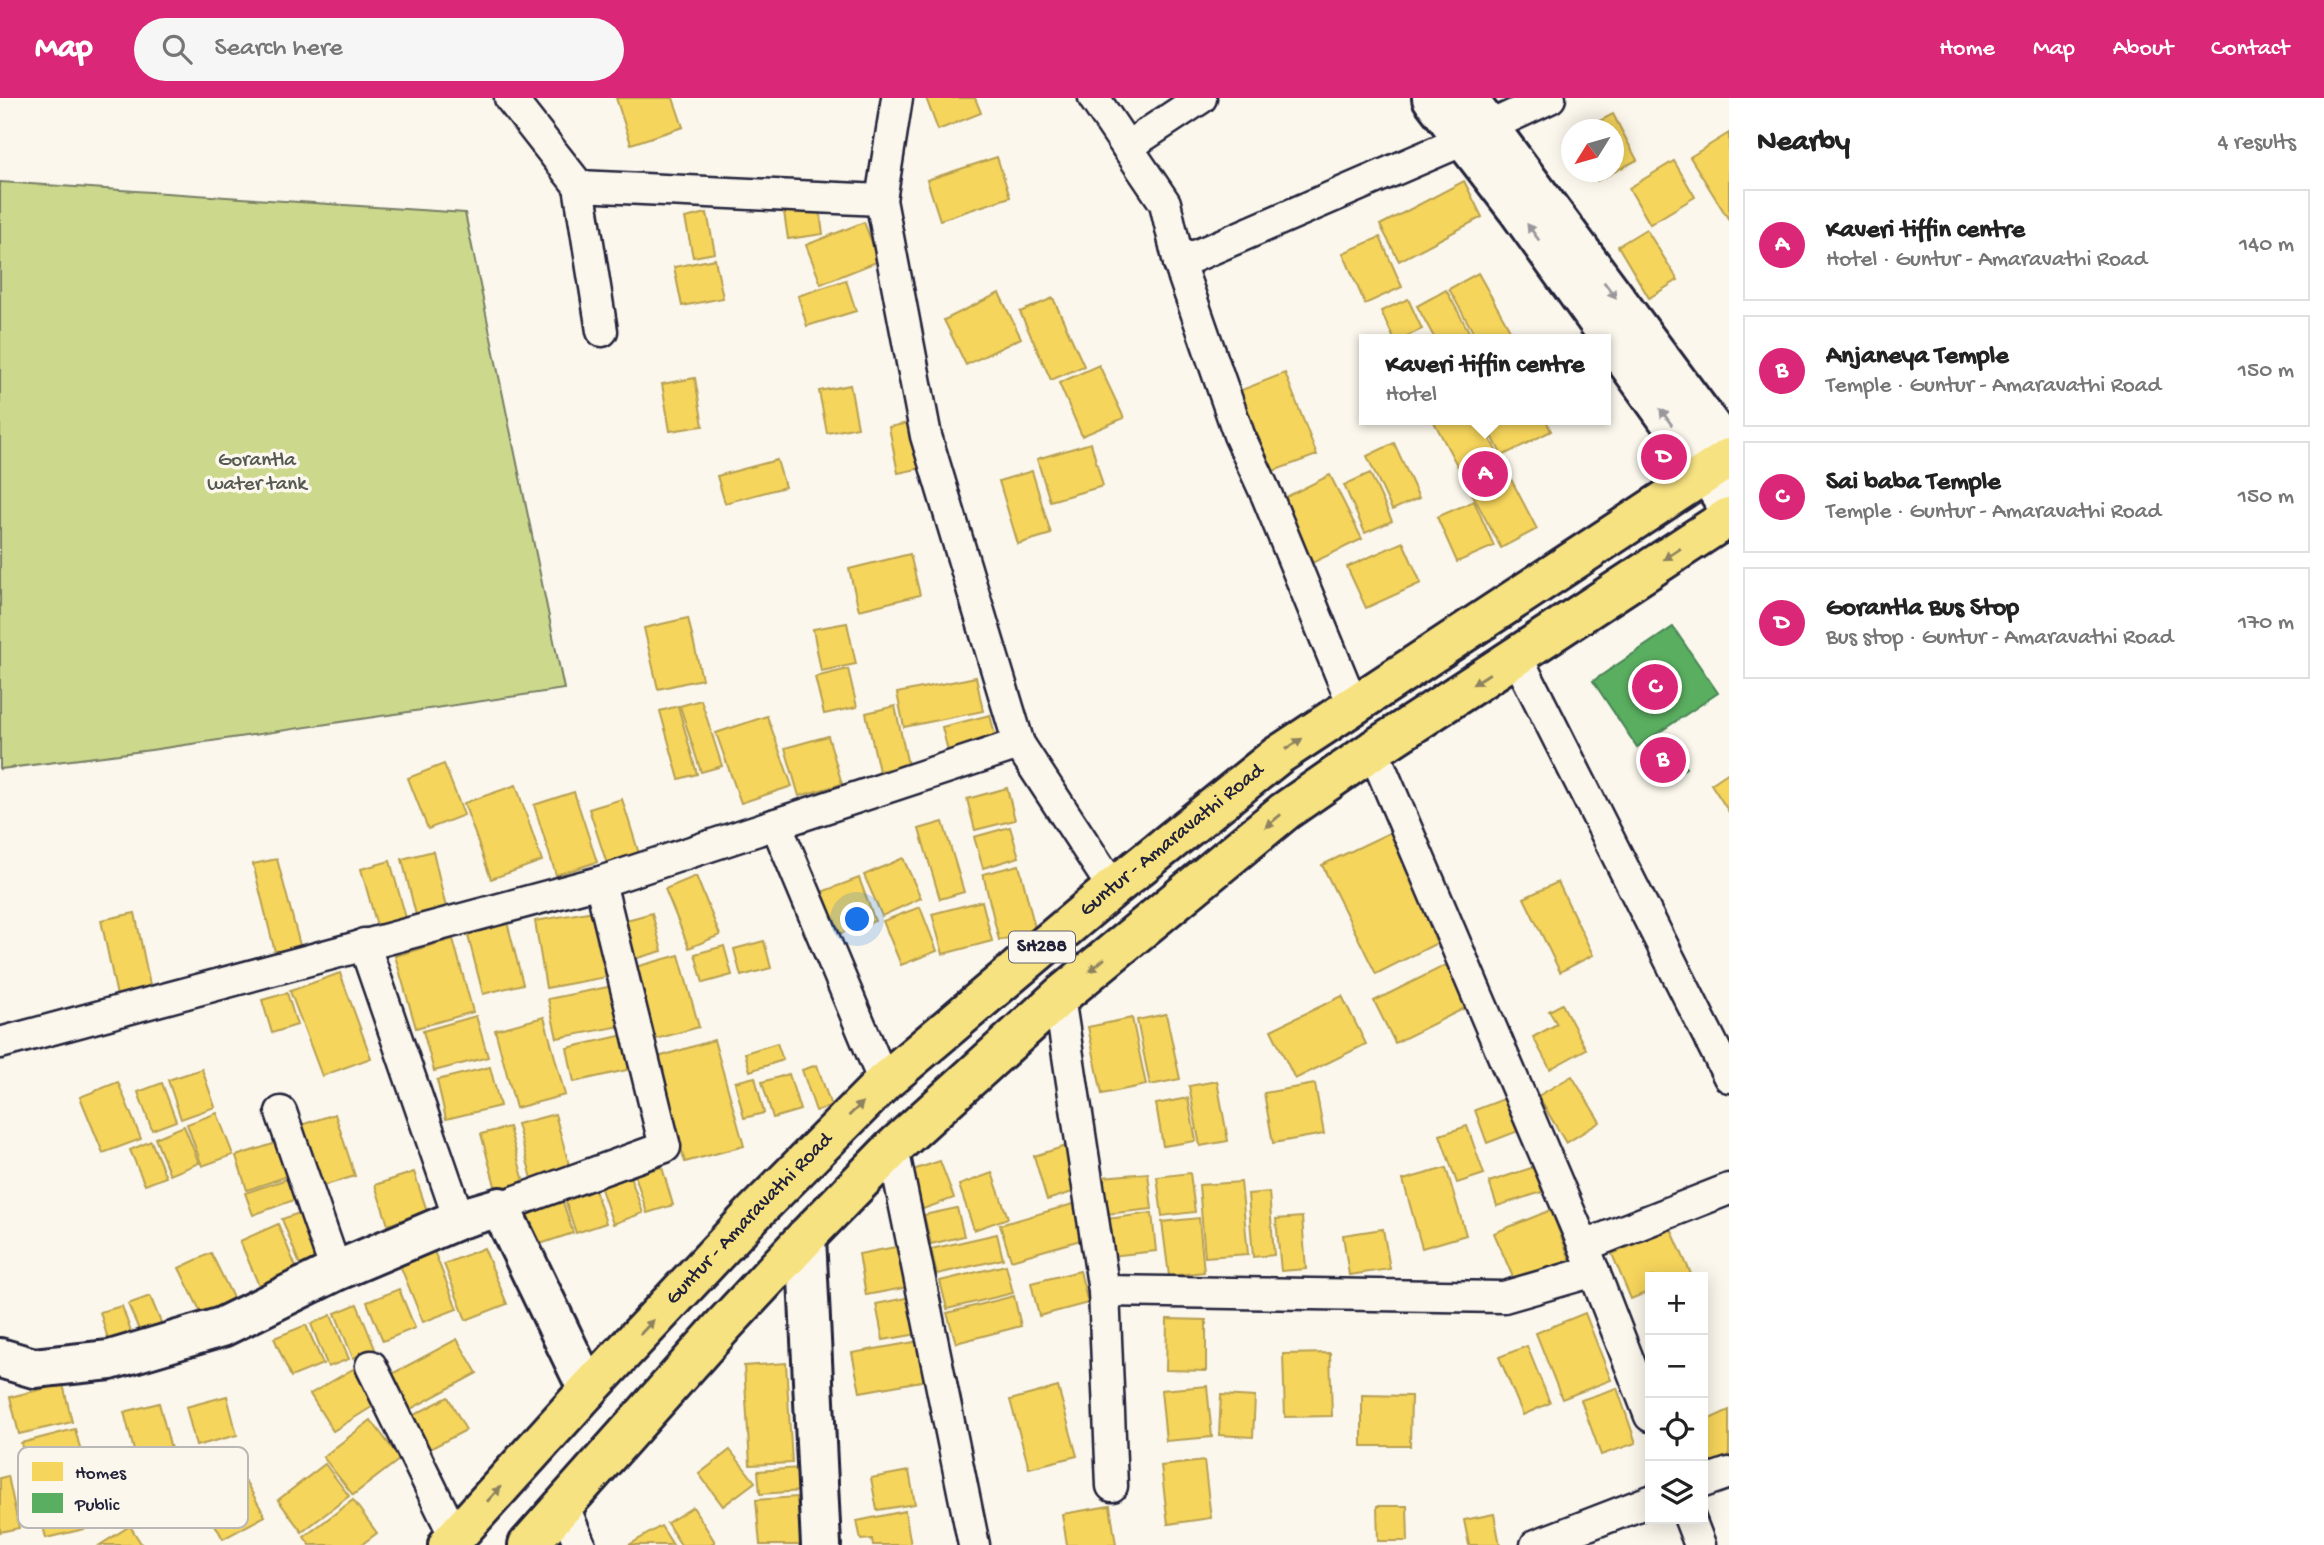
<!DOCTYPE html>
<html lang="en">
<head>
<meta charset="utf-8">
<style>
  body { margin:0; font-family:"Gochi Hand",sans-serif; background:#f6f6f6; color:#222 }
  .controls { position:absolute; right:21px; bottom:21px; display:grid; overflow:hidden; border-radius:0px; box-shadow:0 4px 18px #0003 }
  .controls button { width:63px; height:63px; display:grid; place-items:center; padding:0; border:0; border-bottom:2px solid #e0e0e0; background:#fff; color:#222; font:35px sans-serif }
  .compass { position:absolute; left:1561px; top:21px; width:63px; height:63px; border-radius:50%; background:#fff; box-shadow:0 4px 18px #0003; rotate:233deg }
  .you { position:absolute; left:858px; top:822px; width:24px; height:24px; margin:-18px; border:5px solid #fff; border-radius:50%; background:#1a73e8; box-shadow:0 0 0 10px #1a73e833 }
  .badge { display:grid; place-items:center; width:46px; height:46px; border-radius:50%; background:#db2777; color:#fff; font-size:23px; font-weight:700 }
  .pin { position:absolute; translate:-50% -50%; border:4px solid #fff; box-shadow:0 2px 7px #0006 }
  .popup { position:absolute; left:1359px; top:236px; width:252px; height:91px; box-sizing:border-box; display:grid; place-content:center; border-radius:0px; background:#fff; filter:drop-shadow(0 2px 5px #0005); font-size:23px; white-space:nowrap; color:#767676 }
  .popup b { font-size:26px; color:#222 }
  .popup::after { content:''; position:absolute; left:50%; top:100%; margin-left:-14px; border:14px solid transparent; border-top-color:#fff }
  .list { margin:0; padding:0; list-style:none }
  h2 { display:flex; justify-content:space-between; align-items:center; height:91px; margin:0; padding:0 28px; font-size:30px }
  h2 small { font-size:23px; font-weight:400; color:#767676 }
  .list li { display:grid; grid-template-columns:46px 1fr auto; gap:21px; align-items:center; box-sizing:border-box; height:112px; margin:0 14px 14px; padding:0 14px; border:2px solid #e0e0e0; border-radius:0px }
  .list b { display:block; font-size:26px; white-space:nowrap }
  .list p { margin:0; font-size:23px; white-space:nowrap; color:#767676 }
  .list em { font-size:23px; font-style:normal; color:#767676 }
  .icon { flex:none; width:38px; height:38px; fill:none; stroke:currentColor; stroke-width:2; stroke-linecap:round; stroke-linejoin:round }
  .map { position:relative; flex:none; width:1729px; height:1447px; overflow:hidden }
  header { display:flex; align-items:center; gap:42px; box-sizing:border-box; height:98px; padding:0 35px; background:#db2777; color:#fff }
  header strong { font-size:33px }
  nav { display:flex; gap:38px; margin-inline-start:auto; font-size:24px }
  .search { width:490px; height:63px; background:#f6f6f6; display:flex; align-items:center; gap:18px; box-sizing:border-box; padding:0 24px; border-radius:38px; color:#767676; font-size:26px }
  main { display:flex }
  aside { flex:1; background:#fff }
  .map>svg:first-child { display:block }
</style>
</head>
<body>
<header>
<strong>Map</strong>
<div class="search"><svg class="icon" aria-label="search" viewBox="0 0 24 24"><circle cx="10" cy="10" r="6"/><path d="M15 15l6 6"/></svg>Search here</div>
<nav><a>Home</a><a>Map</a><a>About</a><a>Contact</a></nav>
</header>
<main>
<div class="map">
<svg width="1729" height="1447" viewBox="0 0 1729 1447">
  <rect width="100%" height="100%" fill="#fbf7ec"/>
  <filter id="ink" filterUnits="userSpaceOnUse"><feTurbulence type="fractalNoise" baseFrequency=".0143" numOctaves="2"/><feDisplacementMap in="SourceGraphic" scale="14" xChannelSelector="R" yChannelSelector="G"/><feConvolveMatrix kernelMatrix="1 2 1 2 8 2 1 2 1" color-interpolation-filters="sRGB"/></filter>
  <g filter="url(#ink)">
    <path fill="#ccd98d" stroke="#777e64" stroke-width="2" d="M0,84L465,115L564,591L151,652L0,671Z"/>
    <g fill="#f6d55c" stroke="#b69f52" stroke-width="2">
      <path d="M616,0H673L683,29L631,46Z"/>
      <path d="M926,0H975L981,15L938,32Z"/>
      <path d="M1613,16L1637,62L1597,83L1592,74H1614V32H1582Z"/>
      <path d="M1729,35V122L1690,59Z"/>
      <path d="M997,59L1010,99L940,122L927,82Z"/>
      <path d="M1674,63L1695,99L1650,126L1629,90Z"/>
      <path d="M1464,83L1482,119L1399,163L1380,127Z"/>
      <path d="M819,109L823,136L788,141L784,114Z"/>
      <path d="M707,115L715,155L693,159L685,120Z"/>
      <path d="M864,124L879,163L821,186L806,147Z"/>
      <path d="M1646,131L1678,182L1649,200L1618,148Z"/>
      <path d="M1380,139L1402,189L1365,206L1343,155Z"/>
      <path d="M715,161L723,200L682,208L674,169Z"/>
      <path d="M1478,175L1515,241H1477L1449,191Z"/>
      <path d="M846,182L856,213L807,228L798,198Z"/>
      <path d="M1446,192L1473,241H1435L1417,208Z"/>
      <path d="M999,195L1021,240L966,267L944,222Z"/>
      <path d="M1053,200L1084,268L1051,282L1020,214Z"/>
      <path d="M1408,201L1422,231L1401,241H1394L1381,213Z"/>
      <path d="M1099,267L1124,320L1082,338L1059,285Z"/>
      <path d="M1285,275L1317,357L1265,376L1234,295Z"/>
      <path d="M695,280L703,328L670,333L662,286Z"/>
      <path d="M850,287L858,329L827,335L819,293Z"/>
      <path d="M1433,322H1480L1537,431L1501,450Z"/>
      <path d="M1484,322H1546L1551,333L1502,358Z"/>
      <path d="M913,324L922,370L898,375L889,329Z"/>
      <path d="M1091,345L1103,388L1050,403L1037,361Z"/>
      <path d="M1394,345L1419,400L1392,412L1367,358Z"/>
      <path d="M777,362L785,389L725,405L717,378Z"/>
      <path d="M1032,373L1051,436L1018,446L999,383Z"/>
      <path d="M1370,375L1392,423L1365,435L1344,387Z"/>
      <path d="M1330,377L1362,441L1312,465L1280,402Z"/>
      <path d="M1474,403L1494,448L1457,464L1437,419Z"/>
      <path d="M1403,444L1421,485L1366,510L1347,469Z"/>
      <path d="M910,456L920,497L859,512L849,471Z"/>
      <path d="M688,520L702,581L658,591L644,530Z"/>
      <path d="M847,525L856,566L821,573L813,531Z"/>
      <path d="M848,571L857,609L824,616L815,579Z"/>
      <path d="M976,579L983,613L904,629L897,595Z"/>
      <path d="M701,602L722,668L701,674L680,608Z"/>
      <path d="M678,608L697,676L679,681L660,613Z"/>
      <path d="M895,608L908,667L879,673L866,615Z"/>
      <path d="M990,617L996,641L948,653L942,629Z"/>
      <path d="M767,618L792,688L741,705L716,635Z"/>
      <path d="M828,638L842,686L799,698L785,650Z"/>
      <path d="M444,666L464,717L428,731L408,680Z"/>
      <path d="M1729,674V714L1711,686Z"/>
      <path d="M516,687L542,763L491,781L464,705Z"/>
      <path d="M1007,690L1015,722L975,732L967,701Z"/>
      <path d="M574,694L597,764L556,777L534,707Z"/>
      <path d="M622,701L640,759L608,769L589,711Z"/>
      <path d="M943,724L964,794L940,801L919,731Z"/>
      <path d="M1010,729L1019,759L983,770L974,739Z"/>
      <path d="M1391,734L1443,842L1376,876L1322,767Z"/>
      <path d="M433,753L446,810L416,817L402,761Z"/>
      <path d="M903,760L921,800L882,818L864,777Z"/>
      <path d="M277,761L301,851L276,858L253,766Z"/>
      <path d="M390,763L406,820L377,828L361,771Z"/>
      <path d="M1019,767L1036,834L999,842L983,776Z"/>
      <path d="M696,778L720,837L689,850L665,791Z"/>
      <path d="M859,780L875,823L831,839L816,796Z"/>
      <path d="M1558,784L1593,857L1560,874L1524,800Z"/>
      <path d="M982,803L992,843L943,856L932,816Z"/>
      <path d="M920,809L937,853L901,867L883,823Z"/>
      <path d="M600,812L612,878L546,890L535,823Z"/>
      <path d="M135,815L151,892L117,898L101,822Z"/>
      <path d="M652,815L662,853L634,861L623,823Z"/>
      <path d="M506,820L523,886L483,896L466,830Z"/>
      <path d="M453,841L473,914L416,930L395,858Z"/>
      <path d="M764,843L771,870L741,878L734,851Z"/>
      <path d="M724,848L732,877L703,885L695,856Z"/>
      <path d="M679,857L699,929L649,943L628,871Z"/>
      <path d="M1446,867L1467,909L1395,945L1374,903Z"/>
      <path d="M340,875L371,960L322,978L290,893Z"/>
      <path d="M613,888L621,928L557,940L548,901Z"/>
      <path d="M287,895L297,927L272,935L262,902Z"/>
      <path d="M1342,898L1366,946L1295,981L1271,932Z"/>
      <path d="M1562,906L1586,951L1550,971L1533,939L1557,926L1549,913Z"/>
      <path d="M1166,916L1180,981L1150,987L1137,922Z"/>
      <path d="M476,918L488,959L434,973L423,933Z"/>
      <path d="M544,919L565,997L516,1010L495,932Z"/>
      <path d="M1132,920L1146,987L1102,996L1088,929Z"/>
      <path d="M624,937L631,971L574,984L567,950Z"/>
      <path d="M714,942L744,1048L685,1064L655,960Z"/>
      <path d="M777,945L783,962L750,973L745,955Z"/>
      <path d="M817,967L831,1008L816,1013L802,972Z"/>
      <path d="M490,969L500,1008L446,1021L437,982Z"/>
      <path d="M202,971L215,1009L181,1021L168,982Z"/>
      <path d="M789,976L800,1012L773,1020L762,984Z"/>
      <path d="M1572,978L1600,1024L1566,1045L1538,998Z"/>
      <path d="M755,979L764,1015L744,1020L735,984Z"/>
      <path d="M1217,983L1228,1043L1200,1048L1189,988Z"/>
      <path d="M118,984L141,1041L103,1055L80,999Z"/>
      <path d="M162,985L176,1023L152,1032L138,994Z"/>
      <path d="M1315,986L1324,1036L1273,1045L1264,995Z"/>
      <path d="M1509,999L1521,1032L1487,1045L1475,1012Z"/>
      <path d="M1188,1000L1196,1043L1163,1048L1156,1006Z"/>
      <path d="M217,1015L233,1057L202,1068L187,1026Z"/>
      <path d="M335,1016L355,1078L316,1090L295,1029Z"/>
      <path d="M555,1016L571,1074L533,1084L517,1026Z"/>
      <path d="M184,1028L199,1065L170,1077L155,1040Z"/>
      <path d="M1467,1028L1484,1076L1457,1085L1440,1037Z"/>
      <path d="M509,1029L525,1087L497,1095L481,1036Z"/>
      <path d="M151,1043L166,1079L145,1087L130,1052Z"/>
      <path d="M276,1045L288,1078L247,1092L236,1058Z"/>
      <path d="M1066,1048L1079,1092L1047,1102L1034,1058Z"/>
      <path d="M940,1063L954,1100L923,1111L910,1073Z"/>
      <path d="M662,1069L673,1107L647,1115L635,1077Z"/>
      <path d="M1534,1069L1542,1094L1497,1108L1489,1084Z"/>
      <path d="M1446,1070L1466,1137L1422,1150L1403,1082Z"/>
      <path d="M414,1074L427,1113L388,1127L375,1087Z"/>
      <path d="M629,1075L643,1115L613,1126L599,1085Z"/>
      <path d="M992,1075L1008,1120L974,1132L959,1087Z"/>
      <path d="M1148,1075L1152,1111L1106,1116L1102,1079Z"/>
      <path d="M1190,1075L1195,1114L1162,1118L1157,1079Z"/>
      <path d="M287,1081L294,1102L253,1117L245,1095Z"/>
      <path d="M1241,1084L1248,1156L1205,1159L1199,1087Z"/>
      <path d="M593,1086L606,1125L576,1135L563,1096Z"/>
      <path d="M1269,1094L1274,1157L1253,1159L1248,1096Z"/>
      <path d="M561,1098L573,1135L534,1148L522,1112Z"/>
      <path d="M1073,1106L1084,1141L1011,1162L1000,1127Z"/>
      <path d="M957,1110L964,1138L931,1146L924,1117Z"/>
      <path d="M1551,1112L1570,1162L1515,1184L1494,1135Z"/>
      <path d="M302,1114L323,1164L302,1172L282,1121Z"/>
      <path d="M1152,1115L1156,1153L1111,1158L1107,1121Z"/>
      <path d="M1302,1119L1306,1171L1281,1173L1276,1121Z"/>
      <path d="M1199,1120L1204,1174L1169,1178L1162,1124Z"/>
      <path d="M278,1126L298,1174L260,1190L240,1143Z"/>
      <path d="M1383,1131L1390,1171L1349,1177L1343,1137Z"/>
      <path d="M1671,1131L1691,1176L1683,1179H1650V1193L1631,1201L1612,1156Z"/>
      <path d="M997,1136L1003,1161L937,1176L931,1151Z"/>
      <path d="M901,1148L909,1189L866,1197L859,1156Z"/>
      <path d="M484,1150L507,1206L466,1222L444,1166Z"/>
      <path d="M434,1153L457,1211L423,1224L400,1167Z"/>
      <path d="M211,1155L239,1212L207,1227L179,1170Z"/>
      <path d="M1006,1167L1013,1195L947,1211L940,1183Z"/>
      <path d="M1080,1173L1088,1205L1039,1218L1031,1185Z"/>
      <path d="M399,1191L415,1230L383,1243L367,1204Z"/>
      <path d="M150,1198L164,1232L143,1241L128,1206Z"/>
      <path d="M1014,1198L1021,1228L956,1245L947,1215Z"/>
      <path d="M911,1199L918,1236L883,1242L876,1206Z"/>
      <path d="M357,1206L375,1251L353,1260L335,1215Z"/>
      <path d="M122,1208L133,1240L110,1248L100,1214Z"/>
      <path d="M1585,1215L1611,1282L1562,1301L1536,1235Z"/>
      <path d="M331,1217L349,1261L328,1269L311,1226Z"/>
      <path d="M1167,1221L1206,1222V1273L1166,1272Z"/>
      <path d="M306,1227L323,1266L291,1279L274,1240Z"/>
      <path d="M457,1241L477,1275L409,1312L390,1277Z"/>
      <path d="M926,1242L933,1281L860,1294L852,1255Z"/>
      <path d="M1527,1248L1550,1305L1523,1317L1499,1259Z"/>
      <path d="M1330,1255L1332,1318L1285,1319L1283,1256Z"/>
      <path d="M786,1265L792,1365L750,1367L744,1268Z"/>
      <path d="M353,1271L375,1307L333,1333L310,1296Z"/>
      <path d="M63,1286L72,1324L19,1336L10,1299Z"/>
      <path d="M1207,1288L1212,1339L1166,1343L1161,1292Z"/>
      <path d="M1058,1289L1077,1358L1029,1370L1010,1302Z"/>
      <path d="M1617,1290L1636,1345L1601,1357L1581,1302Z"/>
      <path d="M1221,1297L1255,1299L1253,1339L1219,1337Z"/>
      <path d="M1362,1297L1411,1298L1410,1348H1362Z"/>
      <path d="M227,1298L237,1337L196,1348L186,1309Z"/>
      <path d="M448,1299L466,1332L428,1352L410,1319Z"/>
      <path d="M159,1305L181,1389L146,1399L124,1314Z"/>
      <path d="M1729,1312V1358L1703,1370V1324Z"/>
      <path d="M371,1322L400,1361L353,1397L323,1359Z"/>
      <path d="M75,1331L86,1373L31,1387L21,1345Z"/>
      <path d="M730,1352L755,1384L723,1408L699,1376Z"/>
      <path d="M1204,1363L1211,1420L1168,1426L1161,1368Z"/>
      <path d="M325,1366L349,1398L302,1434L278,1402Z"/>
      <path d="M800,1370L802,1393L760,1396L758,1373Z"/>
      <path d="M909,1373L915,1406L877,1412L871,1380Z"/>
      <path d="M8,1378L19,1430L0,1434V1380Z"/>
      <path d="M86,1383L97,1428L46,1440L35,1396Z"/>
      <path d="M246,1384L265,1418L223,1441L204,1407Z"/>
      <path d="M797,1399L801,1447H760L756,1402Z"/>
      <path d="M353,1402L377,1435L361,1447H310L304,1439Z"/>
      <path d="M1110,1408L1116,1447H1067L1062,1416Z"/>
      <path d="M1377,1408H1407L1408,1443H1378Z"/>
      <path d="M693,1409L715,1444L709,1447H681L667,1425Z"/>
      <path d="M905,1413L911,1447H873L872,1441L861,1442L857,1423Z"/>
      <path d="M1494,1416L1500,1447H1469L1464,1422Z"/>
      <path d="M130,1428L142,1447H100Z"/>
      <path d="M661,1428L673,1447H629Z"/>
    </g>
    <g fill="#5aae61" stroke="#498456" stroke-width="2">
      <path d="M1673,529L1718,595L1637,649L1593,583Z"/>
      <path d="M1665,637L1686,670L1661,686L1640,653Z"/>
    </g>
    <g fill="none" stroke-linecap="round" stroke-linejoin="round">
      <defs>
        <g id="street">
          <path d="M510,0L579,88L881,102"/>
          <path d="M897,0L881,102L926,338L1019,646L1113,790"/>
          <path d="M1094,0L1165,105L1179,165L1239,337L1267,398L1353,607"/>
          <path d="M1488,29L1550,0"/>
          <path d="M1127,49L1201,0"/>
          <path d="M579,88L602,233"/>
          <path d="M1179,165L1464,42"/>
          <path d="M1516,557L1729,979"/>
          <path d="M1373,652L1584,1148L1650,1318"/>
          <path d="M776,726L884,984"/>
          <path d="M364,846L459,1121"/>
          <path d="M1059,899L1104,1193L1112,1388"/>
          <path d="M0,945L600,784L1019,646"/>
          <path d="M281,1014L336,1173"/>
          <path d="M893,1050L974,1447"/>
          <path d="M500,1109L665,1049L600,784"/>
          <path d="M1584,1148L1729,1091"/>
          <path d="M1104,1193L1504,1199L1594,1173"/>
          <path d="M371,1268L455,1439"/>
          <path d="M1703,1384L1729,1375"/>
          <path d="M563,1406L580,1447"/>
          <path d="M1690,1421L1700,1447"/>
          <path d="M1536,1447L1650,1403"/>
        </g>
        <g id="secondary">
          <path d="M1432,0L1517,111L1706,374L1729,410"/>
          <path d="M1467,0L1729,353"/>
          <path d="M806,1139L821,1447"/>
          <path d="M0,1260L34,1270L110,1262L222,1229L336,1173L459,1121L500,1109L588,1292"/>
        </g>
        <g id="primary">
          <path id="s1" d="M448,1447L588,1292L754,1115L884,984L1113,790L1277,658L1729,360"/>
          <path d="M528,1447L722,1229L806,1139L893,1050L1059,899L1285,713L1373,652L1729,419"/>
        </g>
      </defs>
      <use href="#street" stroke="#22223b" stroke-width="35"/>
      <use href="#secondary" stroke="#22223b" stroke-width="44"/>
      <use href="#primary" stroke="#22223b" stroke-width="44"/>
      <use href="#street" stroke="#fbf7ec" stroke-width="30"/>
      <use href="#secondary" stroke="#fbf7ec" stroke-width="38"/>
      <use href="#primary" stroke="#f7e281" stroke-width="38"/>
    </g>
    <defs><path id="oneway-solid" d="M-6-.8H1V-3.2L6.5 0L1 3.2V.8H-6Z" transform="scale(1.75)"/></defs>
    <g fill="#99979c">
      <use href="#oneway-solid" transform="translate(1533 134) rotate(-126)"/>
      <use href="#oneway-solid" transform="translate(1610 192) rotate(53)"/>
      <use href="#oneway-solid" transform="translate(1666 319) rotate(-126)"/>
    </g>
    <g fill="#8c825e">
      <use href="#oneway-solid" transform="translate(1672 456) rotate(147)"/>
      <use href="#oneway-solid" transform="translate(1481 581) rotate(147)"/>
      <use href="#oneway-solid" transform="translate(1294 646) rotate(-34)"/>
      <use href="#oneway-solid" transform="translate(1273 723) rotate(141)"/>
      <use href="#oneway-solid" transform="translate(1097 867) rotate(140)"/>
      <use href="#oneway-solid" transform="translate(856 1011) rotate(-44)"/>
      <use href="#oneway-solid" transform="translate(647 1229) rotate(-47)"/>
      <use href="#oneway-solid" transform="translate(494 1396) rotate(-48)"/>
    </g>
  </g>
  <g text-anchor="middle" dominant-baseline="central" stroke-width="7" stroke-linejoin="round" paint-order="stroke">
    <rect fill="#fbf7ec" stroke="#636270" stroke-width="2" x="1009" y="833.5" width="66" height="31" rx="5"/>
    <g font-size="19" font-weight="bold" fill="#22223b">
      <text x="1042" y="849">SH288</text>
    </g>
    <g font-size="21" fill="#555954" stroke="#fbf7ec">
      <text x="257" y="363">Gorantla<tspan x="257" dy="24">water tank</tspan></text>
    </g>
    <g font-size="21" fill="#22223b" stroke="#fbf7ec">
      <text stroke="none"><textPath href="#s1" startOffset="1012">Guntur - Amaravathi Road</textPath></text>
      <text stroke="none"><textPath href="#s1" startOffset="444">Guntur - Amaravathi Road</textPath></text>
    </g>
  </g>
  <rect x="18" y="1349" width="230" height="81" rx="10" fill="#fbf7ec" stroke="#bab7b7" stroke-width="2"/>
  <rect x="32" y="1364" width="31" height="19" fill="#f6d55c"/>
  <rect x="32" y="1395" width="31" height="20" fill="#5aae61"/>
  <g font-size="19" fill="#22223b">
    <text x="75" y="1380">Homes</text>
    <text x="75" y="1412">Public</text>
  </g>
</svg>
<div class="controls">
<button>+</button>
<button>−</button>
<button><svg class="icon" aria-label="locate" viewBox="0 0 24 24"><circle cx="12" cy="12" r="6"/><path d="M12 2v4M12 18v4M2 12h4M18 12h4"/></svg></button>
<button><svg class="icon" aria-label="layers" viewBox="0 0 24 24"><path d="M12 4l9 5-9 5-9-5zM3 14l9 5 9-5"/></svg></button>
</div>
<svg class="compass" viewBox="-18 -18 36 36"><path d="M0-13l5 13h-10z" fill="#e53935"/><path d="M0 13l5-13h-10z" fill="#767676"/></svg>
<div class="you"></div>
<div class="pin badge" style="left:1485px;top:376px">A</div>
<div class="popup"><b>Kaveri tiffin centre</b>Hotel</div>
<div class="pin badge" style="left:1663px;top:662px">B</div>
<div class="pin badge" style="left:1655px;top:589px">C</div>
<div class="pin badge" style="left:1664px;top:359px">D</div>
</div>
<aside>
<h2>Nearby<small>4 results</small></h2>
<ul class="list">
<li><span class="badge">A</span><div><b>Kaveri tiffin centre</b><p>Hotel · Guntur - Amaravathi Road</p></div><em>140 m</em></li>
<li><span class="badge">B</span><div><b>Anjaneya Temple</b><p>Temple · Guntur - Amaravathi Road</p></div><em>150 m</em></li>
<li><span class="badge">C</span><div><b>Sai baba Temple</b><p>Temple · Guntur - Amaravathi Road</p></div><em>150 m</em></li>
<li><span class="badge">D</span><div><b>Gorantla Bus Stop</b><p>Bus stop · Guntur - Amaravathi Road</p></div><em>170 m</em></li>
</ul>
</aside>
</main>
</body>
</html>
